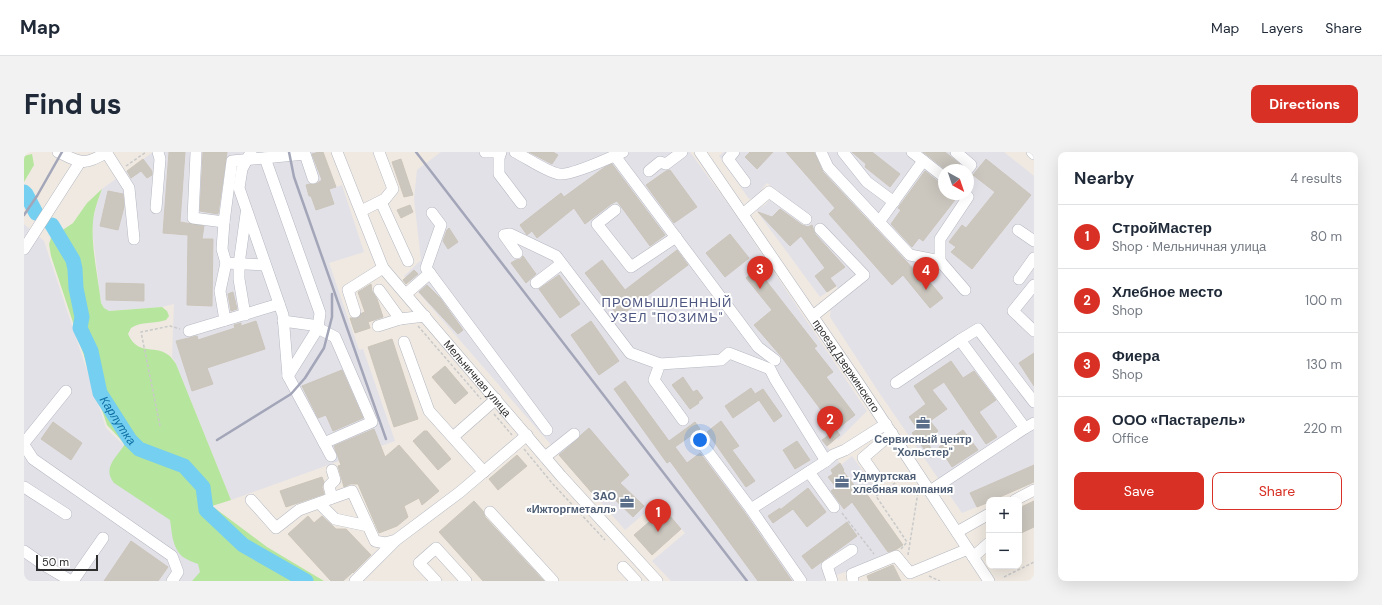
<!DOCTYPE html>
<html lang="en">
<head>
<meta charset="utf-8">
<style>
  body { margin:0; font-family:"DM Sans",sans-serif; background:#f2f2f3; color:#1f2937 }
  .controls { position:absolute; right:12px; bottom:12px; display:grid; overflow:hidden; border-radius:8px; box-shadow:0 4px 16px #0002 }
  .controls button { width:36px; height:36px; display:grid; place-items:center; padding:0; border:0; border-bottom:1px solid #e0e1e3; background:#fff; color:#1f2937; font:20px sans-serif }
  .compass { position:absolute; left:914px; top:12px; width:36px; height:36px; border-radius:50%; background:#fff; box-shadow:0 4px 16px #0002; rotate:140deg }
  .scale { position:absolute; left:12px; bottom:10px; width:62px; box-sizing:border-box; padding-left:4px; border:2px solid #2e2e2e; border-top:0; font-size:11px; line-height:14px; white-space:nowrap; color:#2e2e2e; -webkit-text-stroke:3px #fff; paint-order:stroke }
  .you { position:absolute; left:676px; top:288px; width:14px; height:14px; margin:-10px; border:3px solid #fff; border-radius:50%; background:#1a73e8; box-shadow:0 0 0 6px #1a73e833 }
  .badge { display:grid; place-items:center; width:26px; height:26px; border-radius:50%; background:#d93025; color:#fff; font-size:13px; font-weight:700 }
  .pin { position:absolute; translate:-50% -33px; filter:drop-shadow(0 1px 2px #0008) }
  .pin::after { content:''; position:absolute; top:21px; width:14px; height:12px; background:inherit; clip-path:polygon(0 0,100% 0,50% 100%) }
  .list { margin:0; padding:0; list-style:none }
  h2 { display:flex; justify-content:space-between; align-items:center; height:52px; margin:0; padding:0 16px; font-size:17px }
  h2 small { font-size:13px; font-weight:400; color:#747a83 }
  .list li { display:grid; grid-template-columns:26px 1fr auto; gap:12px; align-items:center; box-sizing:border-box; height:64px; padding:0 16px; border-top:1px solid #e0e1e3 }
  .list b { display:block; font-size:15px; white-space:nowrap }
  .list p { margin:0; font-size:13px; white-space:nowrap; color:#747a83 }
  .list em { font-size:13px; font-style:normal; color:#747a83 }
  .actions { display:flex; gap:8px; padding:12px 16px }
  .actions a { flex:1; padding:9px 0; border:1px solid #d93025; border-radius:8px; text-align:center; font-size:14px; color:#d93025 }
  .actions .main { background:#d93025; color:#fff }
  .map { position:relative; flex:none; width:1010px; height:429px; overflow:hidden; border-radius:8px }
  header { display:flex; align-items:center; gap:24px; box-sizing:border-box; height:56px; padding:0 20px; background:#fff; border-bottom:1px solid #e0e1e3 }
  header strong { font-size:19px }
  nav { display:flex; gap:22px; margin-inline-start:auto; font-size:14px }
  .intro { display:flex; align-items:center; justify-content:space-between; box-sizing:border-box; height:96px; padding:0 24px }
  h1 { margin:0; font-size:28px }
  .button { padding:10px 18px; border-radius:8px; background:#d93025; color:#fff; font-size:14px; font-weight:700 }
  main { display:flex; gap:24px; padding:0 24px }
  aside { flex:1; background:#fff; border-radius:8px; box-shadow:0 4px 16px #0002 }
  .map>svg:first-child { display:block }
</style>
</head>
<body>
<header>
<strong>Map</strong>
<nav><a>Map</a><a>Layers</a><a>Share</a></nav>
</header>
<div class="intro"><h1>Find us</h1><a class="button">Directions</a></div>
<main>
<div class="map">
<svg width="1010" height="429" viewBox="0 0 1010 429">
  <rect width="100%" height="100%" fill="#efe9e1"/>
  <g fill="#e3e1e8" fill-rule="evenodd">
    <path d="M129,0H299L312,35L318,33L340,100L305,111L335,198L339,197L371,289L207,348L152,212L148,205L150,152L138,155L84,159L80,156L77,151L69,85V69L72,54L78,37Z"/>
    <path d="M417,0H666L709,59L843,259L814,288L812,286L803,294L817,313L828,304L849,333L828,349L866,403L797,429H647L628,409L661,381L634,350L601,378L380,124L397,108L390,47L393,18Z"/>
    <path d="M700,0H980L1010,24V330L969,348H965V350L953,355L938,361L854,239L806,165L807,154L821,145L812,134L796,145L732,58L741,53L754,39L743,31L730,46L725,47L695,4ZM920,18H944V42H920Z"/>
    <path d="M0,72L20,89L82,276L196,389L260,429H0Z"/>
  </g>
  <g fill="#b6e59e">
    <path d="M8,2L10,13L0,30V4Z"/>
    <path d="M78,37C74,48 70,58 69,70C67,95 74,125 77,151L80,156L85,159L138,155L143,159L145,164L142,168C130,172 118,169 107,176L104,182C116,209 137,186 152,212L207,348L188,354L243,395L300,429H168L176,420L174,412C169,410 163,408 159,405C148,396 148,380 146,368L90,331C78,316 92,306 101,292L83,273L27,104L25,92L27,86L49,71L63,51Z"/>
  </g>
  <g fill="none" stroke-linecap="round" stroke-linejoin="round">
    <g stroke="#75cff0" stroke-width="15">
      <path d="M0,40L2,42L12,61"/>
      <path id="s1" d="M28,73L49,108L51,117L52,136L58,165L56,176L67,199L76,241L106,288L115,297L160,314L179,335L182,358L219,393L282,429"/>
    </g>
  </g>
  <g fill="#cbc7bf" stroke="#cbc5ba">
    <path d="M145,0H161L156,70L180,74L178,87H189L188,154L163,153L164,83L139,81Z"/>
    <path d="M179,0H203L194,62L176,59Z"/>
    <path d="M295,0H299L312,35L305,37L310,52L292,58L287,44H285L282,33L286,32H292L298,28L288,2Z"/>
    <path d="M505,0H529L534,3L528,12Z"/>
    <path d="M726,0H749L733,17L721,5Z"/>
    <path d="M762,0H790L799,20L895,123L898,121L919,146L906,156L879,123L868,133L805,62L811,56Z"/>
    <path d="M828,0H848L876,22L866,35L841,15L842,12Z"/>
    <path d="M899,0H921L936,12L931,18H922Z"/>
    <path d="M119,7L128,19V23L123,26L117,19L107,26L103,19Z"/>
    <path d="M377,7L389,43L380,45L368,10Z"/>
    <path d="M962,7L1007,43L948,117L927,100L932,95L925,90L938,73L942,76L971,40L949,23Z"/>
    <path d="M588,12L641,83L626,94L593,49L587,52L561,72L550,56L513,86L508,79L503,83L496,73L537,41L540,45L581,15Z"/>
    <path d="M646,18L673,55L650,71L622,33L642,19Z"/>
    <path d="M901,19L916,31L920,32V42H934V44L899,89L895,86L888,95L867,72L877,58L874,56Z"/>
    <path d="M84,39L99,42L100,55L94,78L76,74Z"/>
    <path d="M386,53L389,60L377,66L373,58Z"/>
    <path d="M756,57L778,73L784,75L788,73L791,82L821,115L806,126L812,134L803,140L791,124L801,116L777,84L766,94L734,60L748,65Z"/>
    <path d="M425,76L434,90L424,97L419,89L423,78Z"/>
    <path d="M706,82L725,106L701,125L682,101Z"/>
    <path d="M653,98L664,113L595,165L561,121L578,108L601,138Z"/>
    <path d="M499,104L512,122L502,131L487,111L492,108L497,107Z"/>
    <path d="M733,117L793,194L790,196L809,220L802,225L831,263L812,278L756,203L730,173L748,158L722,126Z"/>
    <path d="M390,118L394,122L382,132L379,128Z"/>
    <path d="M535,123L556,152L536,166L515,137Z"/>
    <path d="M82,131L120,132V149L82,148Z"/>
    <path d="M347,132L348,139L353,147L359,165L344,170L346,176L331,181L326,166H333L338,161L341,160L334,140Z"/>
    <path d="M403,133L416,146L439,178L434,182L395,140Z"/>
    <path d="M209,140L213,157L207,159L204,142Z"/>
    <path d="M232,169L241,197L183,216L189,232L168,239L152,189L173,184L174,188L211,176L210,173L217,171V174Z"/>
    <path d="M567,169L595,209L575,223L547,183Z"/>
    <path d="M368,187L394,267L370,275L344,195Z"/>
    <path d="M1010,201V234L995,211Z"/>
    <path d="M927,209L939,226L950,219L972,248L955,260L973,285L962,292L920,230L908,238L923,257L906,269L914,279L902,289L912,303L907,306L888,281L894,277L885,265L902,252L890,234Z"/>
    <path d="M421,214L444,241L431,252L408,225Z"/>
    <path d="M318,218L339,266L309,279L302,263L294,266L278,234Z"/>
    <path d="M659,225L669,240L673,238L679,246L674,250L675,251L666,257L648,233Z"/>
    <path d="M601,229L645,289L671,270L676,277L651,295L663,311L676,301L721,361L768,429H734L646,309L643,311L590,237Z"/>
    <path d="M727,236L731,242L739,237L758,264L750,270L735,248L709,266L701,254Z"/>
    <path d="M697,269L715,294L708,298L731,329L722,335L683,280Z"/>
    <path d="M29,270L58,291L47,308L17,287Z"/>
    <path d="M565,276L605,323L596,331L620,354L609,365L584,341L575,349L535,303L554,287L557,283Z"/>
    <path d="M350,277L361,305L375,293L415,339L398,353L395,346L380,354L384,365L373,374L355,381L334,332H326L320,335L314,314L317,313L310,294Z"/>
    <path d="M812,278L816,283L803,294L798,288Z"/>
    <path d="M939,278L954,298L928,315L915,295Z"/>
    <path d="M400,279H403L427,307L414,318L389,289Z"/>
    <path d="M773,289L786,308L771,317L759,298Z"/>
    <path d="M493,303L503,314L474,338L465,327Z"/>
    <path d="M816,311L820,318L819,319L833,337L837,334L879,393L873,397L864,400L828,350L820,357L807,339L812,335L804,325L809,322L807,318Z"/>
    <path d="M1010,313V330L969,348H965V350L953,355L946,341Z"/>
    <path d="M298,325L300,330L298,335L300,342L262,355L256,339Z"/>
    <path d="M784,336L802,360L783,375L769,357L749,371L744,364L756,356V358Z"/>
    <path d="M450,349L459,359L461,365L520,429H459L415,380Z"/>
    <path d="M1010,349V375L995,382V356Z"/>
    <path d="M640,357L657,377L628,403L610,383Z"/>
    <path d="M284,364L290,371L298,364L312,377H322L347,403L329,421V420L319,429H307L264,382Z"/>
    <path d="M823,370L833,384L788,417L778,404Z"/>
    <path d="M107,389L144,415L134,429H80Z"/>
    <path d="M869,413L877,429H845L843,424Z"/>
  </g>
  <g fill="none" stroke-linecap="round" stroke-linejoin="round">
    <defs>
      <g id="minor">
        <path d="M34,0C56,10 59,15 83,0"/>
        <path d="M82,0L105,36L110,87"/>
        <path d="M227,0L218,17L215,36L259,163L264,224L307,304"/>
        <path id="s2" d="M313,0L359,116L537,324L633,429"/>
        <path d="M461,0H468"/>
        <path d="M477,0L475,6V22L497,51"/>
        <path d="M491,0C503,6 523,20 535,22C546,24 588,5 599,0"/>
        <path id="s3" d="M676,0L835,232L965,429"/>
        <path d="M710,0L704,7L721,30"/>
        <path d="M797,0L804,15L886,103L916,109L941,138"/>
        <path d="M819,0L843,30L870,50"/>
        <path d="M888,0L920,25"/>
        <path d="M932,0L947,13L943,18"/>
        <path d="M1008,0L1010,2"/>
        <path d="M172,1L169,66L200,70L208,9L281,2L289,26"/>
        <path d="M591,4L734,195L751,208"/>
        <path d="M241,6L296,161L294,176L264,224"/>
        <path d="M625,19L636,10L642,12L658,0"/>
        <path d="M357,50L384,109"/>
        <path d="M132,56L136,7L134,0"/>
        <path d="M591,58L573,72L607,115L652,85"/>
        <path d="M337,59L361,47L369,37L355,0"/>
        <path d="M408,61L417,73L402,116L523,278"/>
        <path d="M719,62L745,40L782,67"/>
        <path d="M200,70L198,97L202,111L241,113"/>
        <path d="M855,70L899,9"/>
        <path d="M994,78L1010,89"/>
        <path d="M0,97L56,10"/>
        <path d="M493,101L480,83L486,82L532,104L606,201L636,212"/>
        <path d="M916,109V87L944,45L941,42"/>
        <path d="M995,127L1010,106"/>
        <path d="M512,131L537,112"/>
        <path d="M1010,133L989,159L1010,179"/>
        <path d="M355,138L376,167L401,164"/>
        <path d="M382,142L406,121"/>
        <path d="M331,160L324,138L359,116"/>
        <path d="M221,163L215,127V112L222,62"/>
        <path d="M789,164L840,123L796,77"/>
        <path d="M201,168L196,139L202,111"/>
        <path d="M259,169L288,173L311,185L348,270L300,291"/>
        <path d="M354,174L376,167"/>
        <path d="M165,179L255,152"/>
        <path d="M936,188L954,177L1010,250"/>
        <path d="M380,190L405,259L460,320"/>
        <path d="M872,231L936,188L1001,276L906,339"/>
        <path d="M659,268L630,228L636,212L697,208L705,201L746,217L751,227L802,309L809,303L821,298L862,272"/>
        <path d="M1001,276L1010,271"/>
        <path d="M429,285L472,247"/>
        <path d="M0,291L42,239"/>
        <path d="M0,293L9,307L148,404L154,420L148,429"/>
        <path d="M679,293L727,357"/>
        <path d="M521,305L550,282"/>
        <path d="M308,318L311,328L305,334L308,346"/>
        <path d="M785,320L810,355"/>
        <path d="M851,323L839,306L868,281"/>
        <path d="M0,335L42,362"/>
        <path d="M227,348L252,376L275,358L328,339L351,389L361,391L372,388L436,340L503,283"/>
        <path d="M991,348L1010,338"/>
        <path d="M295,351L311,367L344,374"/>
        <path d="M466,360L529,429"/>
        <path d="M933,380L965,362"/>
        <path d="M0,399L20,413L47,429"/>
        <path d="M949,405L965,391"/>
        <path d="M599,415L612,429"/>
        <path d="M49,429L79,386"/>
        <path d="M331,429L371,389"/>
        <path d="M412,429L395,411L412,396L442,429"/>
        <path d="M777,429L727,357L802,309"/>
        <path d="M808,429L803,414L828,398"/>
        <path d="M829,429L828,422L872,404L886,421L944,397"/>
      </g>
    </defs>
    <use href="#minor" stroke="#b4b7c1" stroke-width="12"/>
    <g stroke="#c9c9c9" stroke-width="1.5" stroke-dasharray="3 2" stroke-linecap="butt">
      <path d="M102,14L122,0"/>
      <path d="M394,174L457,247"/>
      <path d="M470,262L488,283"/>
      <path d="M136,274L117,180L146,174L156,177"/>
      <path d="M500,297L528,331L581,388"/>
      <path d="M818,361L850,402"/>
      <path d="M877,397L883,390L852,344L884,322"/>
      <path d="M884,403L894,340"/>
      <path d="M905,424L916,429"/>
      <path d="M980,425L1010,410"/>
    </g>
    <use href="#minor" stroke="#fff" stroke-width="11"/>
    <g stroke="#a3a6b8" stroke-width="2.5">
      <path d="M265,0L270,25L362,287"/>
      <path d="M392,0L723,429"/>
      <path d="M0,63L13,44L38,0"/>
      <path d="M193,288L267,242L281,226L300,196L308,165V142"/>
    </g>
  </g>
  <defs>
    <symbol id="office-bare" viewBox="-9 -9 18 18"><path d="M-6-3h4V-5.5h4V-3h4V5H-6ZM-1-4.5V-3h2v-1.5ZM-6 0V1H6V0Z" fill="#5c6f8a" stroke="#fff" stroke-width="2.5" paint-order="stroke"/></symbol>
  </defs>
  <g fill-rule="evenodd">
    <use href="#office-bare" x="889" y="261" width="20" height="20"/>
    <use href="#office-bare" x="808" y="320" width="20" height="20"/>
    <use href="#office-bare" x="593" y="340" width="20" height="20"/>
  </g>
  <g text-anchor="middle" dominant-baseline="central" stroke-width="4" stroke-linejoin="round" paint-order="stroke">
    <g font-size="11" fill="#2e2e2e" stroke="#fff">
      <text stroke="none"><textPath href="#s3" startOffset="259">проезд Дзержинского</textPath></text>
      <text stroke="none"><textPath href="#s2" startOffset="270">Мельничная улица</textPath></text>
    </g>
    <g font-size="11" font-weight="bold" fill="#4e5e75" stroke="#fff">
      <text x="899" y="287">Сервисный центр<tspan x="899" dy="13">"Хольстер"</tspan></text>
      <text x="829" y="324" text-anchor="start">Удмуртская<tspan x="829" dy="13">хлебная компания</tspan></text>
      <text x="592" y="344" text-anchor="end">ЗАО<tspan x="592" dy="13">«Ижторгметалл»</tspan></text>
    </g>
    <g font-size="12" font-style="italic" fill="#0d6fa3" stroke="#fff">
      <text stroke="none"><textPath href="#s1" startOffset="211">Карлутка</textPath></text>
    </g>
    <g font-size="13" letter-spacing="1" fill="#4d5680" stroke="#fff">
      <text x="643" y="150">ПРОМЫШЛЕННЫЙ<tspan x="643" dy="15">УЗЕЛ "ПОЗИМЬ"</tspan></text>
    </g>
  </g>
</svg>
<div class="controls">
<button>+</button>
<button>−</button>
</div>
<svg class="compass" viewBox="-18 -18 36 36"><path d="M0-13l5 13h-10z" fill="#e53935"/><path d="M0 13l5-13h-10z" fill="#747a83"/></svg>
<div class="scale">50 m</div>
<div class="you"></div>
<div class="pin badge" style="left:634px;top:380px">1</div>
<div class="pin badge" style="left:806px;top:287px">2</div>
<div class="pin badge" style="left:736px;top:137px">3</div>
<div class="pin badge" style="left:902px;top:138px">4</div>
</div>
<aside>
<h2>Nearby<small>4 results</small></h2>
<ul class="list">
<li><span class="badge">1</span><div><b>СтройМастер</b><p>Shop · Мельничная улица</p></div><em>80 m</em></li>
<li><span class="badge">2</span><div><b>Хлебное место</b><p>Shop</p></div><em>100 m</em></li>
<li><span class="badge">3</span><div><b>Фиера</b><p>Shop</p></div><em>130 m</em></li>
<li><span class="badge">4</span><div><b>ООО «Пастарель»</b><p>Office</p></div><em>220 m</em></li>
</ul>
<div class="actions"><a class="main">Save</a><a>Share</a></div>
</aside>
</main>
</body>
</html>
